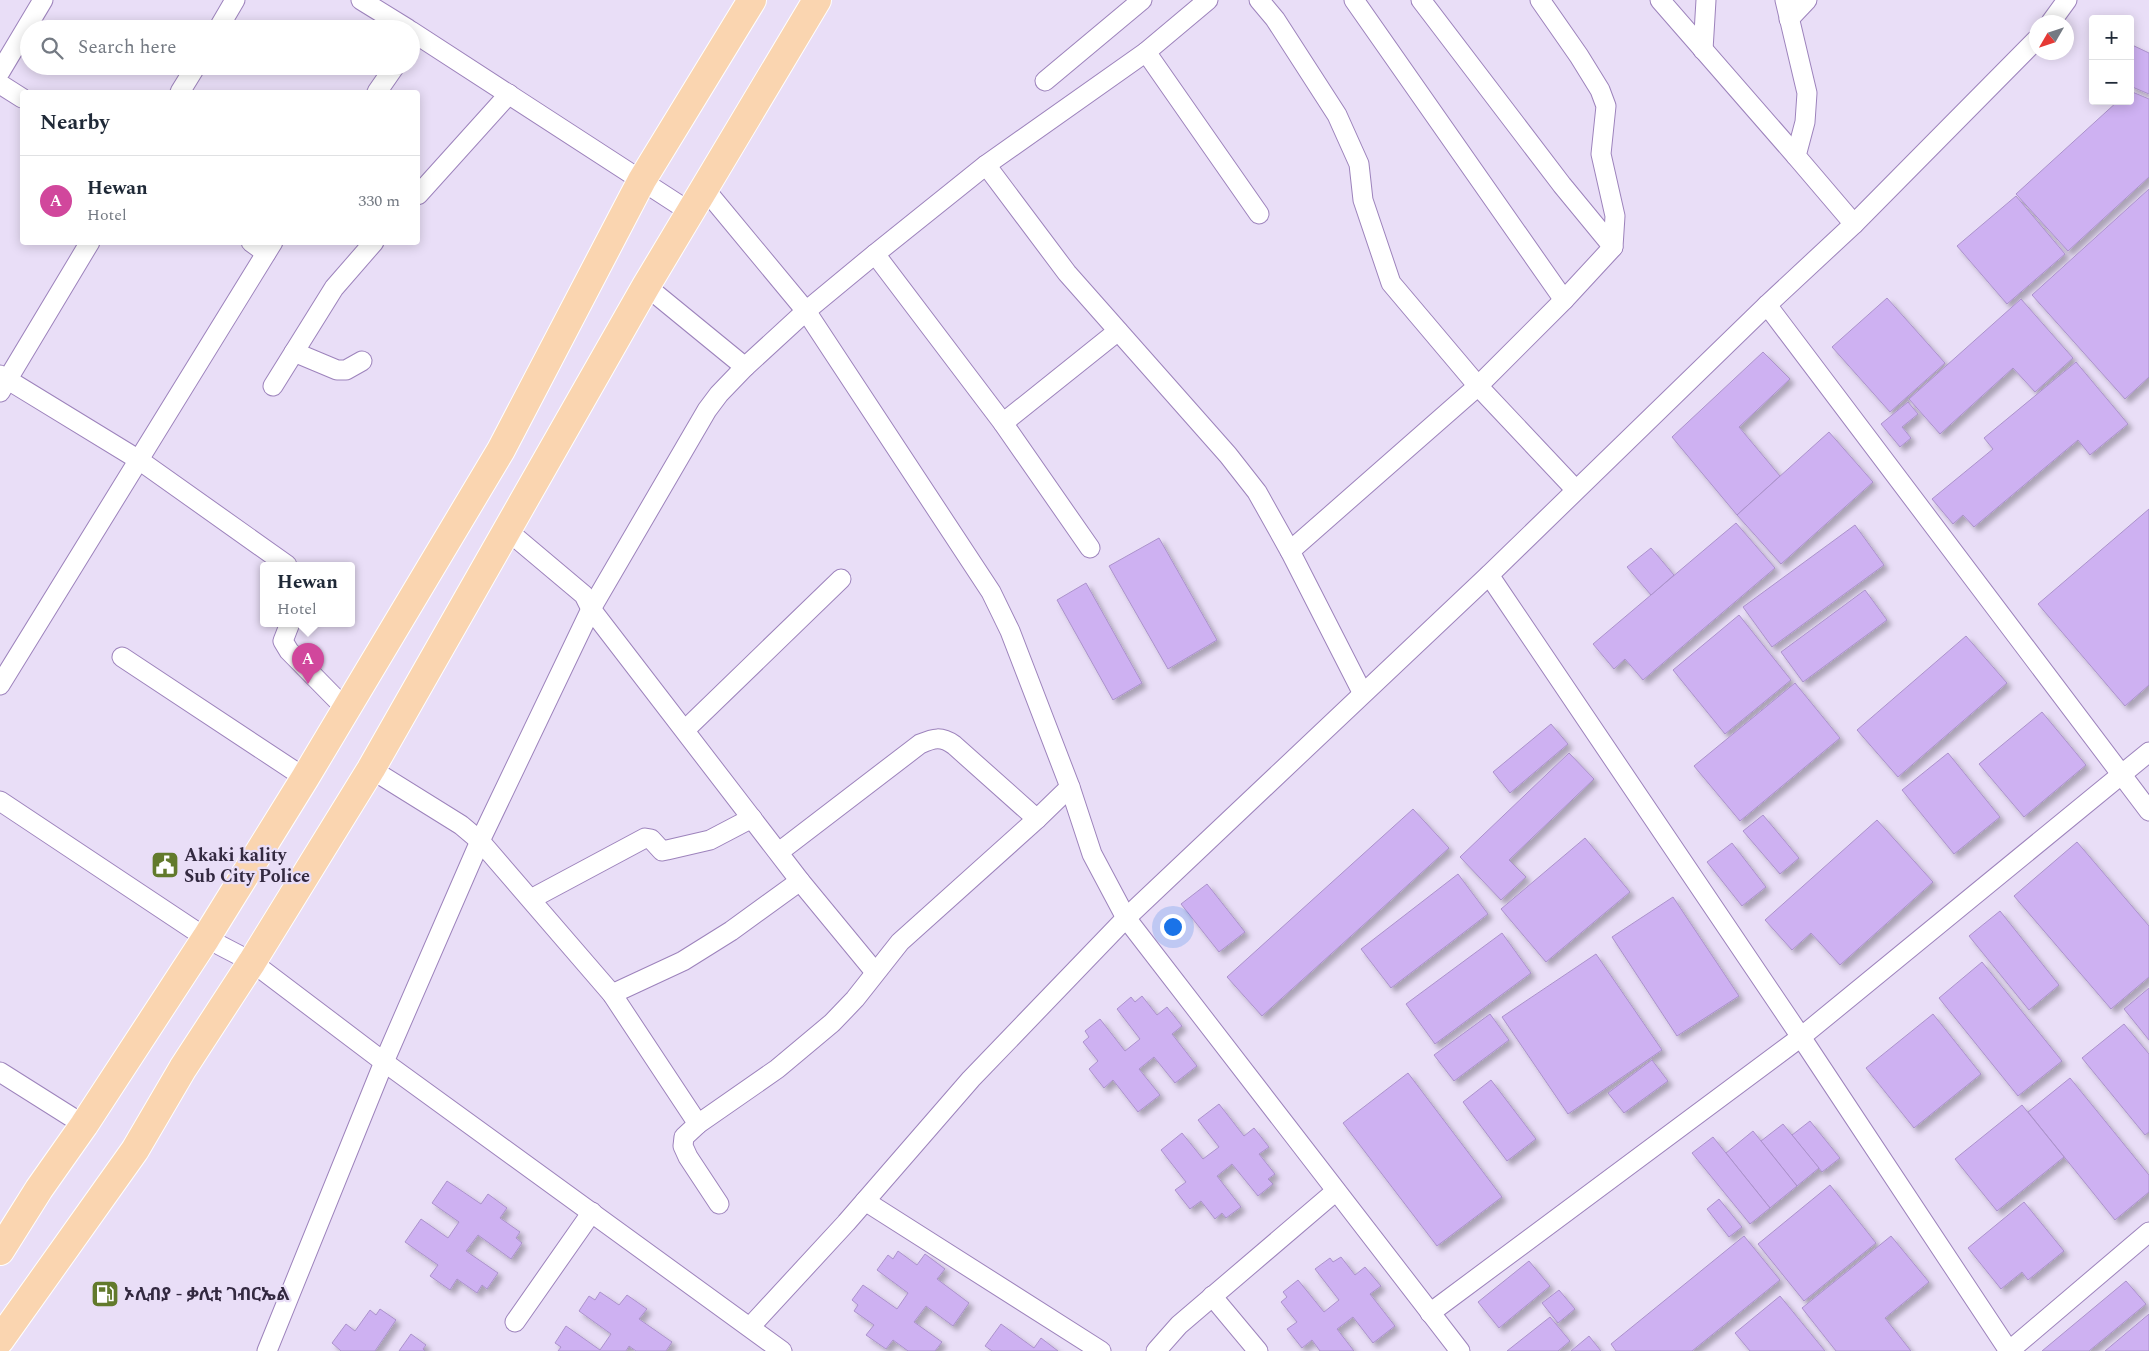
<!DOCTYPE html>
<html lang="en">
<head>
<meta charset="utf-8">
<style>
  body { margin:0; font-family:Spectral,"Noto Sans Ethiopic",serif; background:#f2f2f3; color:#1f2937 }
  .controls { position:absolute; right:15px; top:15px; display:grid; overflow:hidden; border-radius:5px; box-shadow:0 2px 12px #0003 }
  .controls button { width:45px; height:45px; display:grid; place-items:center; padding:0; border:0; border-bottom:1px solid #e0e1e3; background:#fff; color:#1f2937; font:25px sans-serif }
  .compass { position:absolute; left:2029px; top:15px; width:45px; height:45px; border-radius:50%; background:#fff; box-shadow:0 2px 12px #0003; rotate:231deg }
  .you { position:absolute; left:1172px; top:926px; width:18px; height:18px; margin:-12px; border:4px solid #fff; border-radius:50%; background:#1a73e8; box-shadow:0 0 0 8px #1a73e833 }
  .badge { display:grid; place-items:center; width:32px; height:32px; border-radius:50%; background:#d93025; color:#fff; font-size:16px; font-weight:700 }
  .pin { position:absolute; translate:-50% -41px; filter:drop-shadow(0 1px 2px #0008) }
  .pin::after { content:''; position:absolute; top:26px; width:18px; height:15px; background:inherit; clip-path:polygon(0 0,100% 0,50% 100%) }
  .popup { position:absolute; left:260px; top:562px; width:95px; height:65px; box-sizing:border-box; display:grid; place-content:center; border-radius:5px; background:#fff; filter:drop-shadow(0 1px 4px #0005); font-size:16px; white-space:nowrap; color:#747a83 }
  .popup b { font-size:19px; color:#1f2937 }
  .popup::after { content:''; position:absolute; left:50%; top:100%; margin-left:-10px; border:10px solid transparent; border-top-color:#fff }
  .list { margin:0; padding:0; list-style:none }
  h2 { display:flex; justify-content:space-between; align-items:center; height:65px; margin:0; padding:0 20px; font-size:21px }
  h2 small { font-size:16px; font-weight:400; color:#747a83 }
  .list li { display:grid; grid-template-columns:32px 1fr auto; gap:15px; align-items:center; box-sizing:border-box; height:90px; padding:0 20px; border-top:1px solid #e0e1e3 }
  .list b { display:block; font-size:19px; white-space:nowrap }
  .list p { margin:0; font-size:16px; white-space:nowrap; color:#747a83 }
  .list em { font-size:16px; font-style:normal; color:#747a83 }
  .icon { flex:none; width:28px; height:28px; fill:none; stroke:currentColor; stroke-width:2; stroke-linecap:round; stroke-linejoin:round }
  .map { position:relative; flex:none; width:2149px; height:1351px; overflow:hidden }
  .search { position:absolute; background:#fff; box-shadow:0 2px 12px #0003; left:20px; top:20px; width:400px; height:55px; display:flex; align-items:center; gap:12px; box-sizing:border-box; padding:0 18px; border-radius:28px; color:#747a83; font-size:19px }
  .panel { position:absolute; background:#fff; box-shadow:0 2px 12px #0003; left:20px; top:90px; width:400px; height:155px; border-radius:5px }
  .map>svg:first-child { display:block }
</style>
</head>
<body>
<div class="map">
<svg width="2149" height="1351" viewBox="0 0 2149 1351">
  <defs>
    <filter id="shadow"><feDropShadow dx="4.5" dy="4.5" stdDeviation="2.5" flood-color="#0004"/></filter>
  </defs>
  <rect width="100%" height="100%" fill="#e9def7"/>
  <g fill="#ceb1f2" stroke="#ab92cb" filter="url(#shadow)">
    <path d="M2130,44L2149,53V94L2130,86Z"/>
    <path d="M2130,91L2149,99V177L2068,251L2016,194L2118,101H2130Z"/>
    <path d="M2149,189V377L2125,399L2032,295Z"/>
    <path d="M2016,196L2065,254L2007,304L1957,246Z"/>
    <path d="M1887,298L1945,363L1890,412L1832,347Z"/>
    <path d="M2021,299L2073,358L2035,392L2013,368L1940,434L1909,399Z"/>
    <path d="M1763,352L1790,379L1739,427L1780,476L1737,515L1672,437Z"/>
    <path d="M2076,362L2128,424L2090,455L2078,440L1974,527L1963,515L1953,524L1932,499L1993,449L1984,438Z"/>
    <path d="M1908,402L1918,414L1902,427L1911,438L1900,447L1881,424Z"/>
    <path d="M1829,432L1873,482L1781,564L1737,515Z"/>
    <path d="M2149,509V685L2125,706L2038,604Z"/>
    <path d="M1736,523L1775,568L1643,680L1625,659L1614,669L1593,644Z"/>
    <path d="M1855,525L1884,565L1772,647L1743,607Z"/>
    <path d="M1159,538L1217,640L1168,669L1109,566Z"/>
    <path d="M1651,548L1674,575L1651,595L1627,567Z"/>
    <path d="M1086,583L1142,683L1113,700L1057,600Z"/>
    <path d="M1865,590L1887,620L1803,682L1781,652Z"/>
    <path d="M1739,615L1791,680L1725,734L1673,670Z"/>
    <path d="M1966,636L2007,683L1898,777L1857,730Z"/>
    <path d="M1795,683L1840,738L1740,821L1694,766Z"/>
    <path d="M2042,712L2086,765L2024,817L1979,764Z"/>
    <path d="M1551,724L1568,744L1510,793L1493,772Z"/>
    <path d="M1569,753L1594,779L1509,860L1526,877L1501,900L1460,857Z"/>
    <path d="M1948,753L2000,817L1954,854L1902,790Z"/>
    <path d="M1413,809L1449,848L1262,1016L1227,977Z"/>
    <path d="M1763,815L1799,858L1780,874L1743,831Z"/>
    <path d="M1877,820L1933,882L1840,965L1811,933L1792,950L1765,920Z"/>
    <path d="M1585,838L1630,892L1546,962L1501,909Z"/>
    <path d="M2077,842L2149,926V977L2111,1009L2014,896Z"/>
    <path d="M1732,843L1766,887L1742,906L1707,862Z"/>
    <path d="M1458,874L1488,914L1391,988L1361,949Z"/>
    <path d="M1207,884L1245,932L1219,952L1181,904Z"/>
    <path d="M1673,897L1739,996L1677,1036L1612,937Z"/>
    <path d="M2000,911L2059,985L2029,1010L1969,936Z"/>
    <path d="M1502,933L1531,973L1435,1044L1406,1004Z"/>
    <path d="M1596,954L1662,1050L1568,1114L1502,1017Z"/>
    <path d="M1982,962L2062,1061L2018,1096L1939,998Z"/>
    <path d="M2149,988V1040L2124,1009Z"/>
    <path d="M1142,996L1157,1015L1167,1007L1182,1026L1172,1034L1197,1066L1175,1083L1154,1057L1139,1069L1160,1095L1138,1112L1113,1080L1104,1088L1089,1069L1098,1061L1083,1042L1089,1037L1085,1031L1100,1019L1125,1051L1140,1039L1117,1009L1131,997L1135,1002Z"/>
    <path d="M1490,1014L1509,1040L1454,1081L1434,1055Z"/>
    <path d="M1933,1014L1981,1074L1914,1128L1866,1068Z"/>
    <path d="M2124,1024L2149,1054V1132L2145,1135L2082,1058Z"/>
    <path d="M1652,1060L1668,1081L1624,1113L1608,1093Z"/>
    <path d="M1408,1073L1502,1197L1437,1246L1343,1123Z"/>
    <path d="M2070,1078L2149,1175V1192L2115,1220L2028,1112Z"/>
    <path d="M1491,1080L1536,1139L1507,1161L1463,1102Z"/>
    <path d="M1219,1104L1244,1136L1254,1128L1269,1147L1259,1154L1275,1174L1268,1179L1273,1184L1258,1196L1232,1164L1217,1176L1241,1207L1226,1218L1222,1213L1215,1219L1201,1201L1190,1209L1175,1190L1186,1182L1161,1150L1182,1133L1203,1159L1219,1147L1198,1120Z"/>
    <path d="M2022,1105L2064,1157L1997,1211L1955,1159Z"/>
    <path d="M1810,1121L1840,1158L1822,1172L1792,1135Z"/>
    <path d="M1783,1124L1819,1168L1797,1186L1761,1141Z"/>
    <path d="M1753,1131L1797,1186L1770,1208L1726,1153Z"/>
    <path d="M1713,1137L1770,1208L1750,1224L1692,1153Z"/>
    <path d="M447,1181L481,1204L488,1194L507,1208L500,1218L520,1232L516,1238L522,1243L511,1259L478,1235L466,1251L498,1273L487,1289L482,1285L477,1293L457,1279L450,1290L430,1276L438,1265L405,1242L421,1219L448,1238L459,1222L432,1203Z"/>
    <path d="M1830,1185L1876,1243L1804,1301L1758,1244Z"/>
    <path d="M1719,1199L1742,1227L1729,1237L1707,1209Z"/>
    <path d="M2024,1202L2064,1251L2028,1280L2022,1272L2001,1289L1968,1248Z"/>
    <path d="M1744,1236L1780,1280L1692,1351H1616L1611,1344Z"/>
    <path d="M1891,1236L1929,1282L1885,1318L1911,1351H1836L1802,1308Z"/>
    <path d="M898,1251L917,1265L925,1254L945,1269L937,1279L969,1303L953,1326L926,1306L914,1322L942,1342L935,1351H908L893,1340L886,1349L866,1335L874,1325L854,1311L858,1305L852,1300L863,1285L897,1309L908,1293L877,1270L888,1255L893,1259Z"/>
    <path d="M1341,1257L1355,1275L1365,1267L1381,1286L1370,1294L1395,1326L1373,1343L1353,1317L1337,1329L1354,1351H1320L1312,1340L1302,1348L1287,1329L1297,1322L1281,1302L1287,1297L1283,1292L1298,1280L1324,1312L1339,1300L1315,1269L1330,1258L1333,1262Z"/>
    <path d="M1529,1261L1550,1286L1499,1328L1478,1302Z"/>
    <path d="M2126,1281L2146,1304L2089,1351H2042Z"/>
    <path d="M1559,1290L1575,1309L1558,1323L1542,1303Z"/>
    <path d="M600,1292L619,1305L627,1295L647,1309L639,1319L672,1342L666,1351H636L629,1346L626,1351H558L561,1347L555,1343L566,1326L600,1350L611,1334L579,1311L589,1296L595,1300Z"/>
    <path d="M1780,1296L1825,1351H1750L1735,1333Z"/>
    <path d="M380,1309L396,1320L375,1351H341L332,1343L346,1324L355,1331L370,1310L376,1315Z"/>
    <path d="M2149,1314V1351H2105Z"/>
    <path d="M1550,1317L1570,1341L1558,1351H1507Z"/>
    <path d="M1001,1324L1034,1348L1041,1338L1058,1351H992L985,1346Z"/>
    <path d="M411,1334L426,1345L423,1349L425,1351H399Z"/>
    <path d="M1589,1336L1601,1351H1571Z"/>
  </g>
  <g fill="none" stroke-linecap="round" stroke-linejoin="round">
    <defs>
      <g id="street">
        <path d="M361,0L408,29"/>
        <path d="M1259,0L1275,19L1337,115L1359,164L1363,200L1391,283L1478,386L1575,489"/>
        <path d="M1354,0L1564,300"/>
        <path d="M1421,0L1562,185L1613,247"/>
        <path d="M1660,0L1796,156"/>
        <path d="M1785,0L1807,93L1805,122L1796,156L1854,224"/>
        <path d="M1789,19L1807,0"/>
        <path d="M2051,22L2067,0"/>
        <path d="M218,29L235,0"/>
        <path d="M411,31L690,212"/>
        <path d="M1703,50L1706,0"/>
        <path d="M1146,52L1259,214"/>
        <path d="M0,72L43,0"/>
        <path d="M1045,81L1142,0"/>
        <path d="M0,84L22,98"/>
        <path d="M180,92L196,66"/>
        <path d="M377,92L395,66"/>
        <path d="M986,165L1067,273L1228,455L1257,492L1290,551L1362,692"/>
        <path d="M704,188L806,311L991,592L1010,631L1070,787L1092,854L1126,918L1460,1351"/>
        <path d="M418,195L509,94"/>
        <path d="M251,242L266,253"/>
        <path d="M875,254L1003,423L1090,548"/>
        <path d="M646,286L745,367"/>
        <path d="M1767,305L2149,811"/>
        <path d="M294,352L337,370H346L362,361"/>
        <path d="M0,375L139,460L287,565"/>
        <path d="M273,386L334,288L374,242"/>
        <path d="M0,392L90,242"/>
        <path d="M1003,423L1118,331"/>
        <path d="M508,531L584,595L591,609L800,881L875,972"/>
        <path d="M1290,551L1478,386L1564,300L1613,247L1615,216L1601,154L1606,106L1600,90L1579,56L1540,0"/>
        <path d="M1489,575L1801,1037L2009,1351"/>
        <path d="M290,623L283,641L289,651L345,708"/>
        <path d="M122,657L305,778"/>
        <path d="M0,685L273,242"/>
        <path d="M685,730L841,579"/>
        <path d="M371,769L461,825L480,841L612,994L698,1124"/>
        <path d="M0,801L206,938L252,962L384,1062L782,1351"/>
        <path d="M779,852L920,744C934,738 941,736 954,745L1037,819L1070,787"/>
        <path d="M531,899L645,838L651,839L662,851L667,850L710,840L752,818"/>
        <path d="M612,994L683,961L731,931L800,881"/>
        <path d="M0,1072L84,1125"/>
        <path d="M865,1201L1101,1351"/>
        <path d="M719,1204L688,1157L683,1146L684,1137L698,1124L777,1069L832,1023L855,999L900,942L1037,819"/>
        <path d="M1212,1296L1258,1351"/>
        <path d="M1430,1313L1801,1037L2149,752"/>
        <path d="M515,1322L592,1212"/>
        <path d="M750,1327L846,1223L971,1079L1126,918L1489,575L1767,305L1854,224L2036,40"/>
        <path d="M267,1351L384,1062L480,841L591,609L707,410L719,394L745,367L806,311L875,254L986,165L1146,52L1208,0"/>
        <path d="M1156,1351L1179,1325L1336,1191"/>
        <path d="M2009,1351L2149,1232"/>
      </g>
      <g id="primary">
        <path d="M0,1251L39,1189L84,1125L206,938L305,778L501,450L642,180L752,0"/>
        <path d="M0,1340L135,1150L183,1068L252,962L371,769L646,286L817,0"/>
      </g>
    </defs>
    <use href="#street" stroke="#9d83bc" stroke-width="21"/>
    <use href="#primary" stroke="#fff" stroke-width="30"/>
    <use href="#street" stroke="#fff" stroke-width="19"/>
    <use href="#primary" stroke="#fad5b0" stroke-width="28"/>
  </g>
  <defs>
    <symbol id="civic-square" viewBox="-11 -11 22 22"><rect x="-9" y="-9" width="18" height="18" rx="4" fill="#627a2c" stroke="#e9def7"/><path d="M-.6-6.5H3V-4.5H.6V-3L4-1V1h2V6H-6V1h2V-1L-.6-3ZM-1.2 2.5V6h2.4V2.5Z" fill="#fff"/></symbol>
    <symbol id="fuel-square" viewBox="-11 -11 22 22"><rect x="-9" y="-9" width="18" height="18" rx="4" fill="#627a2c" stroke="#e9def7"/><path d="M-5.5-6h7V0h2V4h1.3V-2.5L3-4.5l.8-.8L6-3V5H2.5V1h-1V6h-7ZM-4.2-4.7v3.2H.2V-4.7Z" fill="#fff"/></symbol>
  </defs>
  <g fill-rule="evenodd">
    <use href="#civic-square" x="149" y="849" width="32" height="32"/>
    <use href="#fuel-square" x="89" y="1278" width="32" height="32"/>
  </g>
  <g text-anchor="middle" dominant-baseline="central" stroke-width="4.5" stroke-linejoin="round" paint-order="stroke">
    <g font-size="18" font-weight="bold" fill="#332940" stroke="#e9def7" text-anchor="start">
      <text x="184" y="855">Akaki kality<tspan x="184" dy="21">Sub City Police</tspan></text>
      <text x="124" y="1294">ኦሊብያ - ቃሊቲ ገብርኤል</text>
    </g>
  </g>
</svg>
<div class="controls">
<button>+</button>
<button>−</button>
</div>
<svg class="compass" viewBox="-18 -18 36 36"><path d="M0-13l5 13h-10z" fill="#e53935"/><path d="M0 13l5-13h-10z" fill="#747a83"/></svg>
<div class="you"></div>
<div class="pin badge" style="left:308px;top:684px;background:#d1479c">A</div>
<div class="popup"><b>Hewan</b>Hotel</div>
<div class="search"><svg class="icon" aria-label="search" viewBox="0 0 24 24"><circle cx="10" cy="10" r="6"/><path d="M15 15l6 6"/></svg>Search here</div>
<section class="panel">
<h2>Nearby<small></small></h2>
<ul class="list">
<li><span class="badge" style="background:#d1479c">A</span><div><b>Hewan</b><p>Hotel</p></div><em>330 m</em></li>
</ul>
</section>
</div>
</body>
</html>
